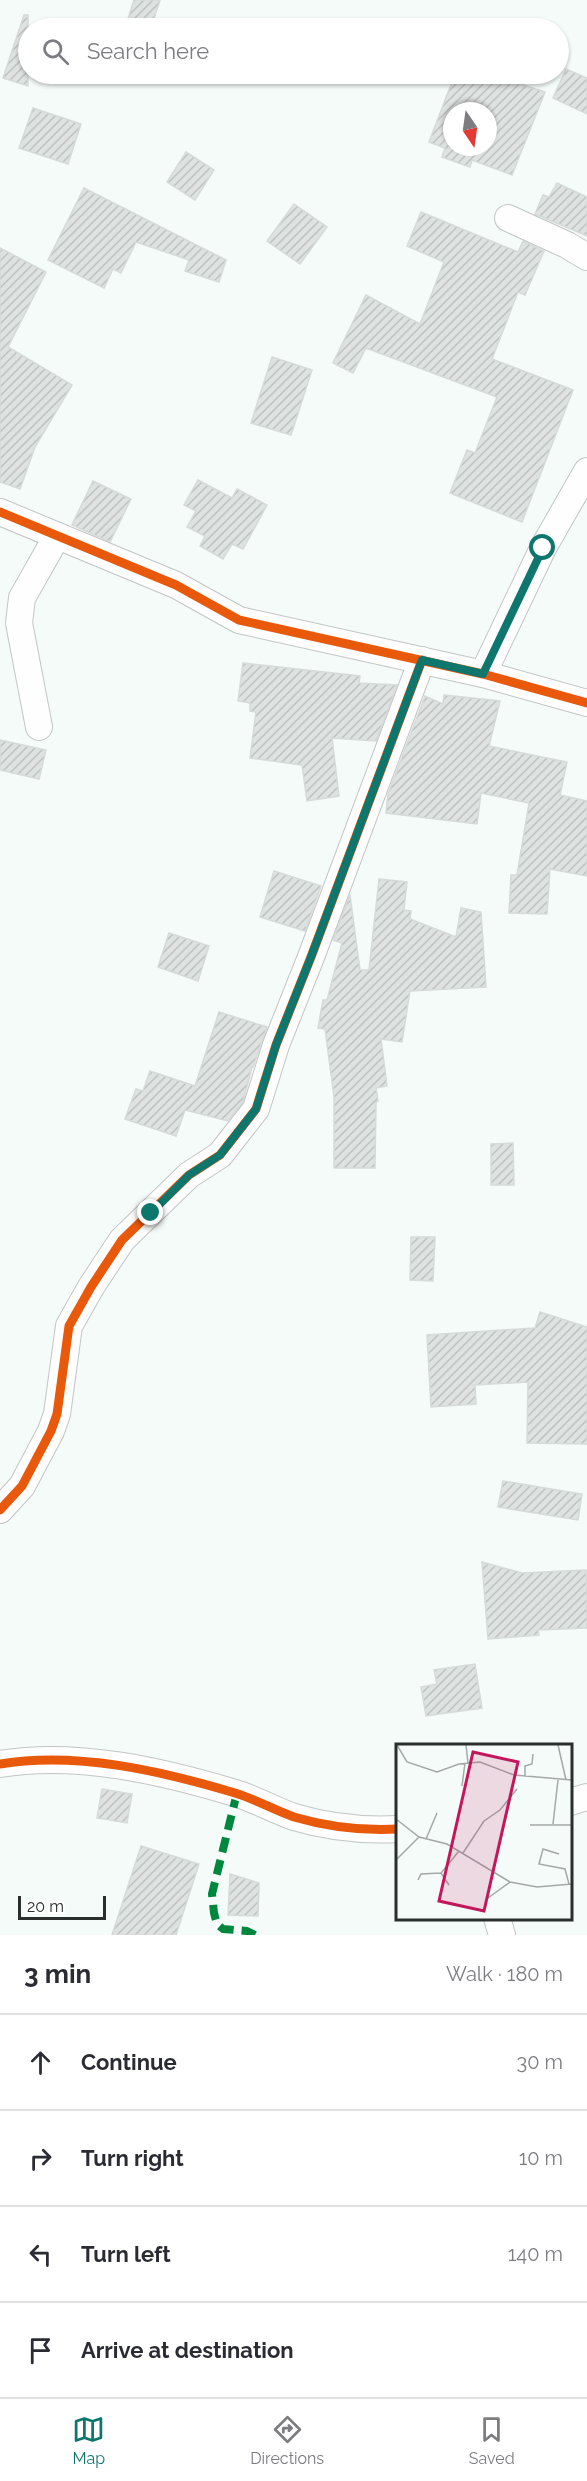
<!DOCTYPE html>
<html lang="en">
<head>
<meta charset="utf-8">
<style>
  body { margin:0; font-family:Raleway,sans-serif; background:#f2f2f3; color:#2b2b33 }
  .compass { position:absolute; left:443px; top:102px; width:54px; height:54px; border-radius:50%; background:#fff; box-shadow:0 2px 4px #0004; rotate:167deg }
  .scale { position:absolute; left:18px; bottom:15px; width:88px; box-sizing:border-box; padding-left:6px; border:3px solid #2a2e2c; border-top:0; font-size:16px; line-height:21px; white-space:nowrap; color:#2a2e2c; -webkit-text-stroke:4px #fff; paint-order:stroke }
  .stop { position:absolute; width:18px; height:18px; margin:-14px; border:4px solid #0f766e; border-radius:50%; background:#fff }
  .stop.end { background:#0f766e; border-color:#fff; box-shadow:0 2px 6px #0008 }
  .list { margin:0; padding:0; list-style:none }
  h2 { display:flex; justify-content:space-between; align-items:center; height:78px; margin:0; padding:0 24px; font-size:26px }
  h2 small { font-size:20px; font-weight:400; color:#7c7c81 }
  .list li { display:grid; grid-template-columns:39px 1fr auto; gap:18px; align-items:center; box-sizing:border-box; height:96px; padding:0 24px; border-top:2px solid #e1e1e2 }
  .list b { display:block; font-size:22px; white-space:nowrap }
  .list em { font-size:20px; font-style:normal; color:#7c7c81 }
  .icon { flex:none; width:33px; height:33px; fill:none; stroke:currentColor; stroke-width:2; stroke-linecap:round; stroke-linejoin:round }
  .map { position:relative; flex:none; width:587px; height:1935px; overflow:hidden }
  .search { position:absolute; background:#fff; box-shadow:0 2px 4px #0004; left:18px; right:18px; top:18px; height:66px; display:flex; align-items:center; gap:15px; box-sizing:border-box; padding:0 21px; border-radius:33px; color:#7c7c81; font-size:22px }
  .sheet { height:462px; background:#fff }
  nav { display:flex; justify-content:space-around; align-items:center; box-sizing:border-box; height:84px; border-top:2px solid #e1e1e2; background:#fff; font-size:16px; color:#7c7c81 }
  nav a { display:grid; justify-items:center; gap:3px }
  nav .on { color:#0f766e }
  .map>svg:first-child { display:block }
</style>
</head>
<body>
<div class="map">
<svg width="587" height="1935" viewBox="0 0 587 1935">
  <defs>
    <pattern id="building-hatch" width="6" height="6" patternUnits="userSpaceOnUse" patternTransform="scale(1.5)"><rect width="6" height="6" fill="#dee2e0"/><path d="M-1 1l2-2M0 6l6-6M5 7l2-2" fill="none" stroke="#bfc2c0"/></pattern>
  </defs>
  <rect width="100%" height="100%" fill="#f5fbf9"/>
  <g fill="url(#building-hatch)" stroke="#d6dbd9" stroke-width="1.5" fill-rule="evenodd">
    <path d="M134,0H160L151,28H125Z"/>
    <path d="M24,15H28V86L3,78Z"/>
    <path d="M566,69L587,78V114L553,98Z"/>
    <path d="M455,74H504L503,78L545,92L512,175L472,160L470,167L442,157L445,148L429,142ZM452,111H488V147H452Z"/>
    <path d="M33,108L81,124L68,164L19,148Z"/>
    <path d="M186,152L214,170L195,200L167,182Z"/>
    <path d="M557,183L587,197V236L535,214L543,195L549,197Z"/>
    <path d="M84,188L226,260L219,282L185,271L189,260L136,242L121,273L113,269L104,288L48,260Z"/>
    <path d="M294,204L327,227L300,264L267,241Z"/>
    <path d="M421,212L518,252L523,241L544,251L525,295L518,292L492,359L573,390L522,522L450,493L467,450L475,453L497,397L366,348L353,373L333,363L366,295L420,324L444,262L407,246Z"/>
    <path d="M0,248L46,272L8,347L72,385L35,447L20,489L0,482Z"/>
    <path d="M272,357L312,370L291,435L251,423Z"/>
    <path d="M198,480L232,498L237,489L267,505L243,549L232,544L223,559L200,546L205,536L187,527L196,511L184,505Z"/>
    <path d="M93,481L131,499L110,542L72,525Z"/>
    <path d="M243,663L360,676L359,683L397,685L376,741L332,738L339,796L307,801L302,765L250,758L256,712L250,711V703L238,701Z"/>
    <path d="M444,695L500,701L489,746L567,762L560,795L587,801V876L550,869L547,914L509,913L511,875H517L529,803L481,793L477,824L386,813L388,794L425,696L443,704Z"/>
    <path d="M0,740L46,750L39,779L0,770Z"/>
    <path d="M274,871L321,886L305,931L260,917Z"/>
    <path d="M379,879L407,882L404,910L411,911L410,919L456,937L461,908L481,912L486,987L410,991L402,1042L381,1039L387,1086L376,1088L378,1101L376,1102L375,1168H334V1097L325,1029L318,1028L323,1000H327L342,943L333,940L350,895L360,970H369Z"/>
    <path d="M169,933L209,946L198,981L158,967Z"/>
    <path d="M219,1012L267,1027L253,1067H252L243,1102L228,1121L185,1110L176,1136L125,1119L136,1089L143,1091L150,1071L195,1086Z"/>
    <path d="M513,1143L514,1185H491V1144Z"/>
    <path d="M411,1237H435L433,1281L410,1280Z"/>
    <path d="M540,1312L587,1327V1444L527,1443L528,1382L475,1385L476,1404L431,1407L427,1335L535,1328Z"/>
    <path d="M503,1481L582,1494L578,1520L498,1507Z"/>
    <path d="M482,1562L522,1573L586,1570L587,1628L538,1630L539,1635L488,1639Z"/>
    <path d="M475,1664L482,1708L426,1716L421,1687L437,1684L434,1670Z"/>
    <path d="M102,1789L132,1794L127,1823L97,1818Z"/>
    <path d="M141,1846L199,1864L176,1935H112Z"/>
    <path d="M230,1874L259,1883L258,1916L228,1915Z"/>
  </g>
  <g fill="none" stroke-linecap="round" stroke-linejoin="round">
    <defs>
      <g id="street">
        <path d="M508,218L567,245L587,257"/>
        <path d="M0,512L176,585L239,620L483,674L587,703"/>
        <path d="M483,674L543,548L587,471"/>
        <path d="M39,727L19,623L22,598L57,536"/>
        <path d="M0,1510L22,1486L51,1431L57,1414L69,1326L91,1287L122,1240L189,1175L220,1155L256,1109L276,1045L311,957L422,660"/>
        <path d="M0,1764C76,1751 162,1771 235,1793C255,1799 274,1810 294,1817C328,1827 362,1831 398,1829"/>
        <path d="M570,1802L587,1797"/>
        <path d="M497,1918L502,1935"/>
      </g>
    </defs>
    <use href="#street" stroke="#c1c6c4" stroke-width="28"/>
    <use href="#street" stroke="#fefefe" stroke-width="26"/>
    <path stroke="#00873e" stroke-width="8" stroke-dasharray="15 8" stroke-linecap="butt" d="M237,1793L212,1894L214,1913L217,1924L223,1929L247,1931L255,1935"/>
    <defs>
      <g id="cycleway">
        <path d="M0,512L176,585L239,620L483,674L587,703"/>
        <path d="M0,1510L22,1486L51,1431L57,1414L69,1326L91,1287L122,1240L189,1175L220,1155L256,1109L276,1045L311,957L422,660"/>
        <path d="M0,1764C76,1751 162,1771 235,1793C255,1799 274,1810 294,1817C328,1827 362,1831 398,1829"/>
      </g>
    </defs>
    <use href="#cycleway" stroke="#fff" stroke-width="13"/>
    <use href="#cycleway" stroke="#e8590c" stroke-width="9"/>
  </g>
  <g fill="none" stroke-linecap="round" stroke-linejoin="round">
    <path stroke="#0f766e" stroke-width="8" d="M151,1213L189,1175L220,1155L256,1109L276,1045L311,957L422,660L483,674L543,548"/>
  </g>
  <g transform="translate(396 1744)">
    <rect width="176" height="176" fill="#f5fbf9"/>
    <path fill="none" stroke="#a4a9a7" stroke-width="1.5" d="M1,1L11,18L41,28L63,20L84,18L118,31L176,36M70,1L72,19M162,1L170,36M129,32V22L136,20L137,10M66,42L69,19M0,75L23,93L51,100L114,138L141,143L176,140M157,80L162,36M134,81H176M30,95L41,69M67,109L88,77L104,66L121,45M163,110L147,105L143,120L169,125L173,140M1,115L23,93M22,136L25,130L45,129M53,141L45,129L63,107M92,154L114,138"/>
    <path fill="#c2185b" fill-opacity="0.15" stroke="#c2185b" stroke-width="3" d="M77,8L122,18L88,167L43,157Z"/>
    <rect width="176" height="176" fill="none" stroke="#2a2e2c" stroke-width="3"/>
  </g>
</svg>
<svg class="compass" viewBox="-18 -18 36 36"><path d="M0-13l5 13h-10z" fill="#e53935"/><path d="M0 13l5-13h-10z" fill="#7c7c81"/></svg>
<div class="scale">20 m</div>
<div class="stop" style="left:543px;top:548px"></div>
<div class="stop end" style="left:151px;top:1213px"></div>
<div class="search"><svg class="icon" aria-label="search" viewBox="0 0 24 24"><circle cx="10" cy="10" r="6"/><path d="M15 15l6 6"/></svg>Search here</div>
</div>
<section class="sheet">
<h2>3 min<small>Walk · 180 m</small></h2>
<ul class="list">
<li><svg class="icon" aria-label="ahead" viewBox="0 0 24 24"><path d="M12 20V5M6 11l6-6 6 6"/></svg><div><b>Continue</b></div><em>30 m</em></li>
<li><svg class="icon" aria-label="right" viewBox="0 0 24 24"><path d="M7 20v-9h11M14 6l5 5-5 5"/></svg><div><b>Turn right</b></div><em>10 m</em></li>
<li><svg class="icon" aria-label="left" viewBox="0 0 24 24"><path d="M17 20v-9H6M10 6l-5 5 5 5"/></svg><div><b>Turn left</b></div><em>140 m</em></li>
<li><svg class="icon" aria-label="arrive" viewBox="0 0 24 24"><path d="M6 21V4h12l-3 4 3 4H6"/></svg><div><b>Arrive at destination</b></div></li>
</ul>
</section>
<nav>
<a class="on"><svg class="icon" aria-label="map" viewBox="0 0 24 24"><path d="M3 6l6-2 6 2 6-2v14l-6 2-6-2-6 2zM9 4v14M15 6v14"/></svg>Map</a>
<a><svg class="icon" aria-label="directions" viewBox="0 0 24 24"><path d="M12 3l9 9-9 9-9-9zM9 14v-3h6M13 9l2 2-2 2"/></svg>Directions</a>
<a><svg class="icon" aria-label="saved" viewBox="0 0 24 24"><path d="M7 4h10v16l-5-4-5 4z"/></svg>Saved</a>
</nav>
</body>
</html>
